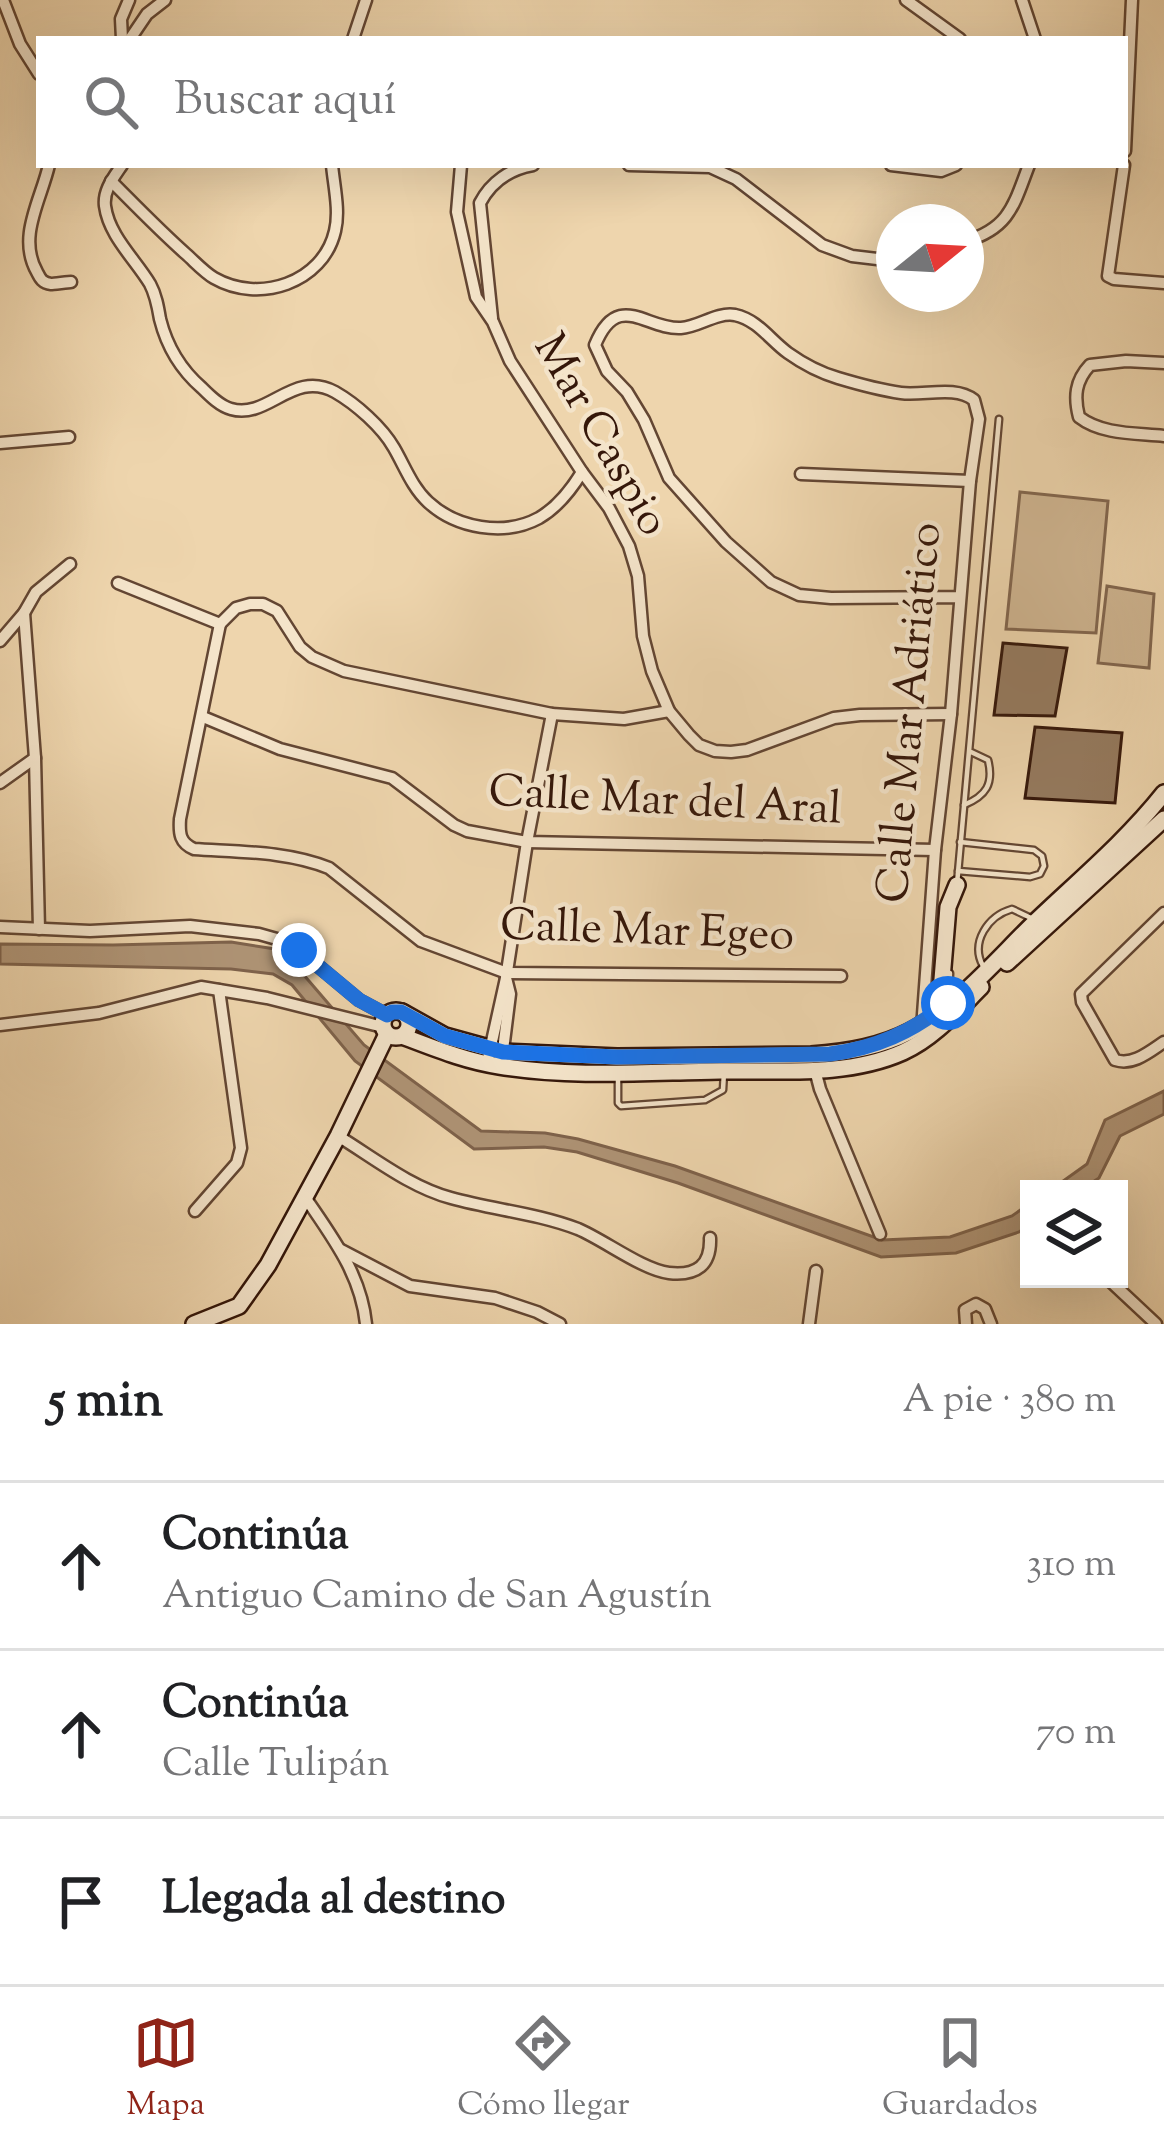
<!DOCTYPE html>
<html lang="es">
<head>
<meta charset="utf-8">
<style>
  body { margin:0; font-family:"Sorts Mill Goudy",serif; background:#f6f6f6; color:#202124 }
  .controls { position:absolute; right:36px; bottom:36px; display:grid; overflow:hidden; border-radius:0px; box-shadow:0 12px 48px #0002 }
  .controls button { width:108px; height:108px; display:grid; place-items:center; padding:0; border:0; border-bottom:3px solid #e0e0e0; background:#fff; color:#202124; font:60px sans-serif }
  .compass { position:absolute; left:876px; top:204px; width:108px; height:108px; border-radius:50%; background:#fff; box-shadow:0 12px 48px #0002; rotate:72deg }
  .stop { position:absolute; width:36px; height:36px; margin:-27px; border:9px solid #1a73e8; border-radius:50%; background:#fff }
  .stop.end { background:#1a73e8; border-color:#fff; box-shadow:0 3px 12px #0008 }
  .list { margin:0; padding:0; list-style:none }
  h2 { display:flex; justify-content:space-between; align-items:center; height:156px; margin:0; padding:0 48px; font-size:51px }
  h2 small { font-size:39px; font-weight:400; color:#757577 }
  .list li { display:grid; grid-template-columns:78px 1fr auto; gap:36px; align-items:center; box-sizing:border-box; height:168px; padding:0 48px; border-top:3px solid #e0e0e0 }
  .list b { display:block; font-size:45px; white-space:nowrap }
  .list p { margin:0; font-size:39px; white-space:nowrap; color:#757577 }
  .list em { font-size:39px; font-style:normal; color:#757577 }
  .icon { flex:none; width:66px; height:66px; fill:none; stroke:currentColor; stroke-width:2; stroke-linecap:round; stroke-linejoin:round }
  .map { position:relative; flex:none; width:1164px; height:1324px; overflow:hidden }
  .search { position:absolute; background:#fff; box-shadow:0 12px 48px #0002; left:36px; right:36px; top:36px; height:132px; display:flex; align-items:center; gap:30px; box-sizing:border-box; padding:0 42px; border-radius:0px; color:#757577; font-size:45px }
  .sheet { height:660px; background:#fff }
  nav { display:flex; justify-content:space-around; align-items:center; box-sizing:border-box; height:168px; border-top:3px solid #e0e0e0; background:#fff; font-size:33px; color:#757577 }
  nav a { display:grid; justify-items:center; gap:6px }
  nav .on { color:#8f2418 }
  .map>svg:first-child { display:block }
</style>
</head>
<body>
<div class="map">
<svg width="1164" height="1324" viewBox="0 0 1164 1324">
  <rect width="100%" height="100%" fill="#eed5ad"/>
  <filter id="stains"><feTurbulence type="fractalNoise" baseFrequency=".00167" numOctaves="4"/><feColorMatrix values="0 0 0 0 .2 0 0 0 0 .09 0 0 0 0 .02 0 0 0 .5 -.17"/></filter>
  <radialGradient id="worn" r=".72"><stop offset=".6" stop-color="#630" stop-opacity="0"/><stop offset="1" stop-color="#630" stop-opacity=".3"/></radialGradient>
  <g fill="#cfb591" stroke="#82664e" stroke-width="3">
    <path d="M1020,492L1108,501L1096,633L1006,629Z"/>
    <path d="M1107,586L1154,594L1149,668L1098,663Z"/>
  </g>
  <g fill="#af9476" stroke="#7e624b" stroke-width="3">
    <path d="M231,942L275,949L290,959L364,1045L481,1131L545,1133L578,1139L675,1166L882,1240L950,1237L1012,1216L1029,1204V1225L1019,1232L956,1253L881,1257L678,1183L577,1152L544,1147L474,1149L355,1061L292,985L273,974L231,969L0,964V944L113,945Z"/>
    <path d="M1164,1091V1114L1120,1136L1099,1178L1082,1189H1052L1087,1164L1105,1120Z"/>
  </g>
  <g fill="#957a5f" stroke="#35170a" stroke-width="3">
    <path d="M1003,643L1067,648L1055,716L994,715Z"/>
    <path d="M1035,727L1122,733L1115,803L1025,798Z"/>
  </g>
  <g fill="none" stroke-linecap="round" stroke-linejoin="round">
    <defs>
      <g id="lane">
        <path d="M964,805C986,796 994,784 988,760L971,752"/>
        <path d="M958,871L1030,877L1040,874L1044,866L1042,856L1034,850L960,842"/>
        <path d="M957,884L999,419"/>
        <path d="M983,966C970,942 988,916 1012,909L1031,918"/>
        <path d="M949,997L950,973"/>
        <path d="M618,1080V1103L621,1106L705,1100L723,1090L724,1072"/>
      </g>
      <g id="street">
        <path d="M3,0L20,44L39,74"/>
        <path d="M906,0L960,39"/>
        <path d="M1022,0L1035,39"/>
        <path d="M122,39L121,19L129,0"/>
        <path d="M130,39L147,14L165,0"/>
        <path d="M353,39L366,0"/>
        <path d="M1125,151L1132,0"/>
        <path d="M49,165C41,200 17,237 37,272C40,278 42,283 51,284C53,284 69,282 71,282"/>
        <path d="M122,165C114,177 103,190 105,206C109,236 135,259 150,284C156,295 158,307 160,319C167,347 180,369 202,388C210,396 220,406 231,409C268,420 293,369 335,392C356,404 382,427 394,448C405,467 412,487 428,502C456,528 504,537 539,518C558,507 571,490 582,472"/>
        <path d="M461,165L457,212L476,297L493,322L510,361L582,472L609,508L629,546L638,576L643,636L652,671L669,711L689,735L699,745L715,751L731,752L747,750L834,718L860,715L951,714"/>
        <path d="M629,165L710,167L736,179L822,245L852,256L894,261"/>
        <path d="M891,165L941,171L956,165"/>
        <path d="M1124,165L1108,276L1114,279L1164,283"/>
        <path d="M111,181C136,206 160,231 186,254C195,262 204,272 214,278C259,304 323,283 335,231C340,211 334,186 332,165"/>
        <path d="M966,241C1010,228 1014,204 1029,165"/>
        <path d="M492,318L480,203C491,182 510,169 533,165"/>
        <path d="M1164,363L1126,361L1090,365C1075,381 1074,397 1079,417C1102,435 1137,433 1164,436"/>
        <path d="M0,443L69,437"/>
        <path d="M801,474L970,481"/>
        <path d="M118,583L220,624"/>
        <path d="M24,613L35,758L39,929"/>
        <path d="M220,624L180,819C179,834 180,843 194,849C238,852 287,851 329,868L421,941L507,973L841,976"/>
        <path d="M220,624L236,608L250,604H263L277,611L300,647L312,657L344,671L552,714L624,719L669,711"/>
        <path d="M0,641L24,613L36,592L70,564"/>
        <path d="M203,717L280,749L392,778L454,825L467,831L527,842L935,850"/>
        <path d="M0,783L35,758"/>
        <path d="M1164,913L1081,994L1082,1002L1115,1060C1133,1066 1149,1052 1164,1042"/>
        <path d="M0,927L90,931L190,926L259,934L284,941L299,950L359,1000L387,1015"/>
        <path d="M0,1025L99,1013L201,987L267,998L383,1027"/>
        <path d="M922,1028L935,850L951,714L970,481L979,419L974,400C955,385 924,396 901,393C880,390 858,384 838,378C821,373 802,363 788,353C770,340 758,320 735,315C716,312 699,327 681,328C646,330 618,289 595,345L607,371L627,392L644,420L669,478L726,542L771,582L799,595L831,598L959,597"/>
        <path d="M502,1058L510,994L506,978"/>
        <path d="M487,1064L506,978L527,842L552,714"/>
        <path d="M815,1070L820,1089L880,1234"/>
        <path d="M338,1136C374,1158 410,1187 451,1198C494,1210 536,1213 578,1229C604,1240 643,1270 669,1273C697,1276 711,1265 710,1238"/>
        <path d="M305,1197C332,1237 361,1274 366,1324"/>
        <path d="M195,1211L237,1163L241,1148L219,990"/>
        <path d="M341,1250L410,1286L495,1298L537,1312L560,1324"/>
        <path d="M1108,1279L1156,1324"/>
        <path d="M809,1324L816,1271"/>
        <path d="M966,1324L965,1310L976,1304L985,1309L991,1324"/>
      </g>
      <g id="secondary">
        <path d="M1007,963L1164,819"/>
        <circle cx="396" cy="1024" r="13"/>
        <path d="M402,1012L445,1036L503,1052L617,1057L811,1055C844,1053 880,1047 909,1032C957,1007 996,960 1034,923C1078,881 1126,841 1164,793"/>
        <path d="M939,1015L948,907L957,885"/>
        <path d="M402,1036C434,1048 465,1061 499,1066C572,1078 647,1072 720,1071C780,1070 847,1077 903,1052C934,1038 957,1011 981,987"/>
        <path d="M194,1324L239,1306L268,1265L338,1136L387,1034"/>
      </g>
    </defs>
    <use href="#lane" stroke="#634633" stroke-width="9"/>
    <use href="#street" stroke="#634633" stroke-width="15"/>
    <use href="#secondary" stroke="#35170a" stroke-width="20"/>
    <use href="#lane" stroke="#f4e4ca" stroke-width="4.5"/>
    <use href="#street" stroke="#f4e4ca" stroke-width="10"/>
    <use href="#secondary" stroke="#f4e4ca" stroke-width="15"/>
  </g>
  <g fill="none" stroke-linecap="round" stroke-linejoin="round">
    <path stroke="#1a73e8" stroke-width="15" d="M299,950L359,1000L387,1015L392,1012H401L445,1036L503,1052L617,1057L830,1054C876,1048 912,1032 948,1003"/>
  </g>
  <g text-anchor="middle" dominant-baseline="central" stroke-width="9" stroke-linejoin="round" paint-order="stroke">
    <g font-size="45" fill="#35170a" stroke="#f4e4ca">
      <text transform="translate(599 436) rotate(60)">Mar Caspio</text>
      <text transform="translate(912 713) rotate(-85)">Calle Mar Adriático</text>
      <text transform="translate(665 803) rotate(3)">Calle Mar del Aral</text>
      <text transform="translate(647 933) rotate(2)">Calle Mar Egeo</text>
    </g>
  </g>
  <rect width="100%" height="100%" filter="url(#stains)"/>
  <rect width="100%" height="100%" fill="url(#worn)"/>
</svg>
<div class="controls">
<button><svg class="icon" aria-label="layers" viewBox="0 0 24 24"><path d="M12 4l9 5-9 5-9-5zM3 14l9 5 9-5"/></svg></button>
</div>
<svg class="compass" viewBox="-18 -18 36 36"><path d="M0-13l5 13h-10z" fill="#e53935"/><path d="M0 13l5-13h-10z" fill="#757577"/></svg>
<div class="stop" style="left:948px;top:1003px"></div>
<div class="stop end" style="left:299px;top:950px"></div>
<div class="search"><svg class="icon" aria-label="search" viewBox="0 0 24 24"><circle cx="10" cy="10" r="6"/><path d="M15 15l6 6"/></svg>Buscar aquí</div>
</div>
<section class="sheet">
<h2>5 min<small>A pie · 380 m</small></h2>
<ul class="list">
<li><svg class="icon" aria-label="ahead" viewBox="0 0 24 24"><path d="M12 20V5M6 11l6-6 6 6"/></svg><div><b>Continúa</b><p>Antiguo Camino de San Agustín</p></div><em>310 m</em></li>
<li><svg class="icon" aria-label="ahead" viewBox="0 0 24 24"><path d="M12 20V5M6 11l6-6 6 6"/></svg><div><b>Continúa</b><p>Calle Tulipán</p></div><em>70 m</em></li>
<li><svg class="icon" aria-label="arrive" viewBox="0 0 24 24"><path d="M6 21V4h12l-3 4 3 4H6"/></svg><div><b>Llegada al destino</b></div></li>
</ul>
</section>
<nav>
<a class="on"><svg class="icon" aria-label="map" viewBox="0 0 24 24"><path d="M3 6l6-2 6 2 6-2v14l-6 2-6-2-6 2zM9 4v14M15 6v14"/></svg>Mapa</a>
<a><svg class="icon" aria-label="directions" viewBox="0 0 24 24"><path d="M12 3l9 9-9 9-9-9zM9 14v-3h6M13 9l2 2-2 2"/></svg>Cómo llegar</a>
<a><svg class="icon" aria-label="saved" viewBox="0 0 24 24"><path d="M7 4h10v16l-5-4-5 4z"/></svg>Guardados</a>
</nav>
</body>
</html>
